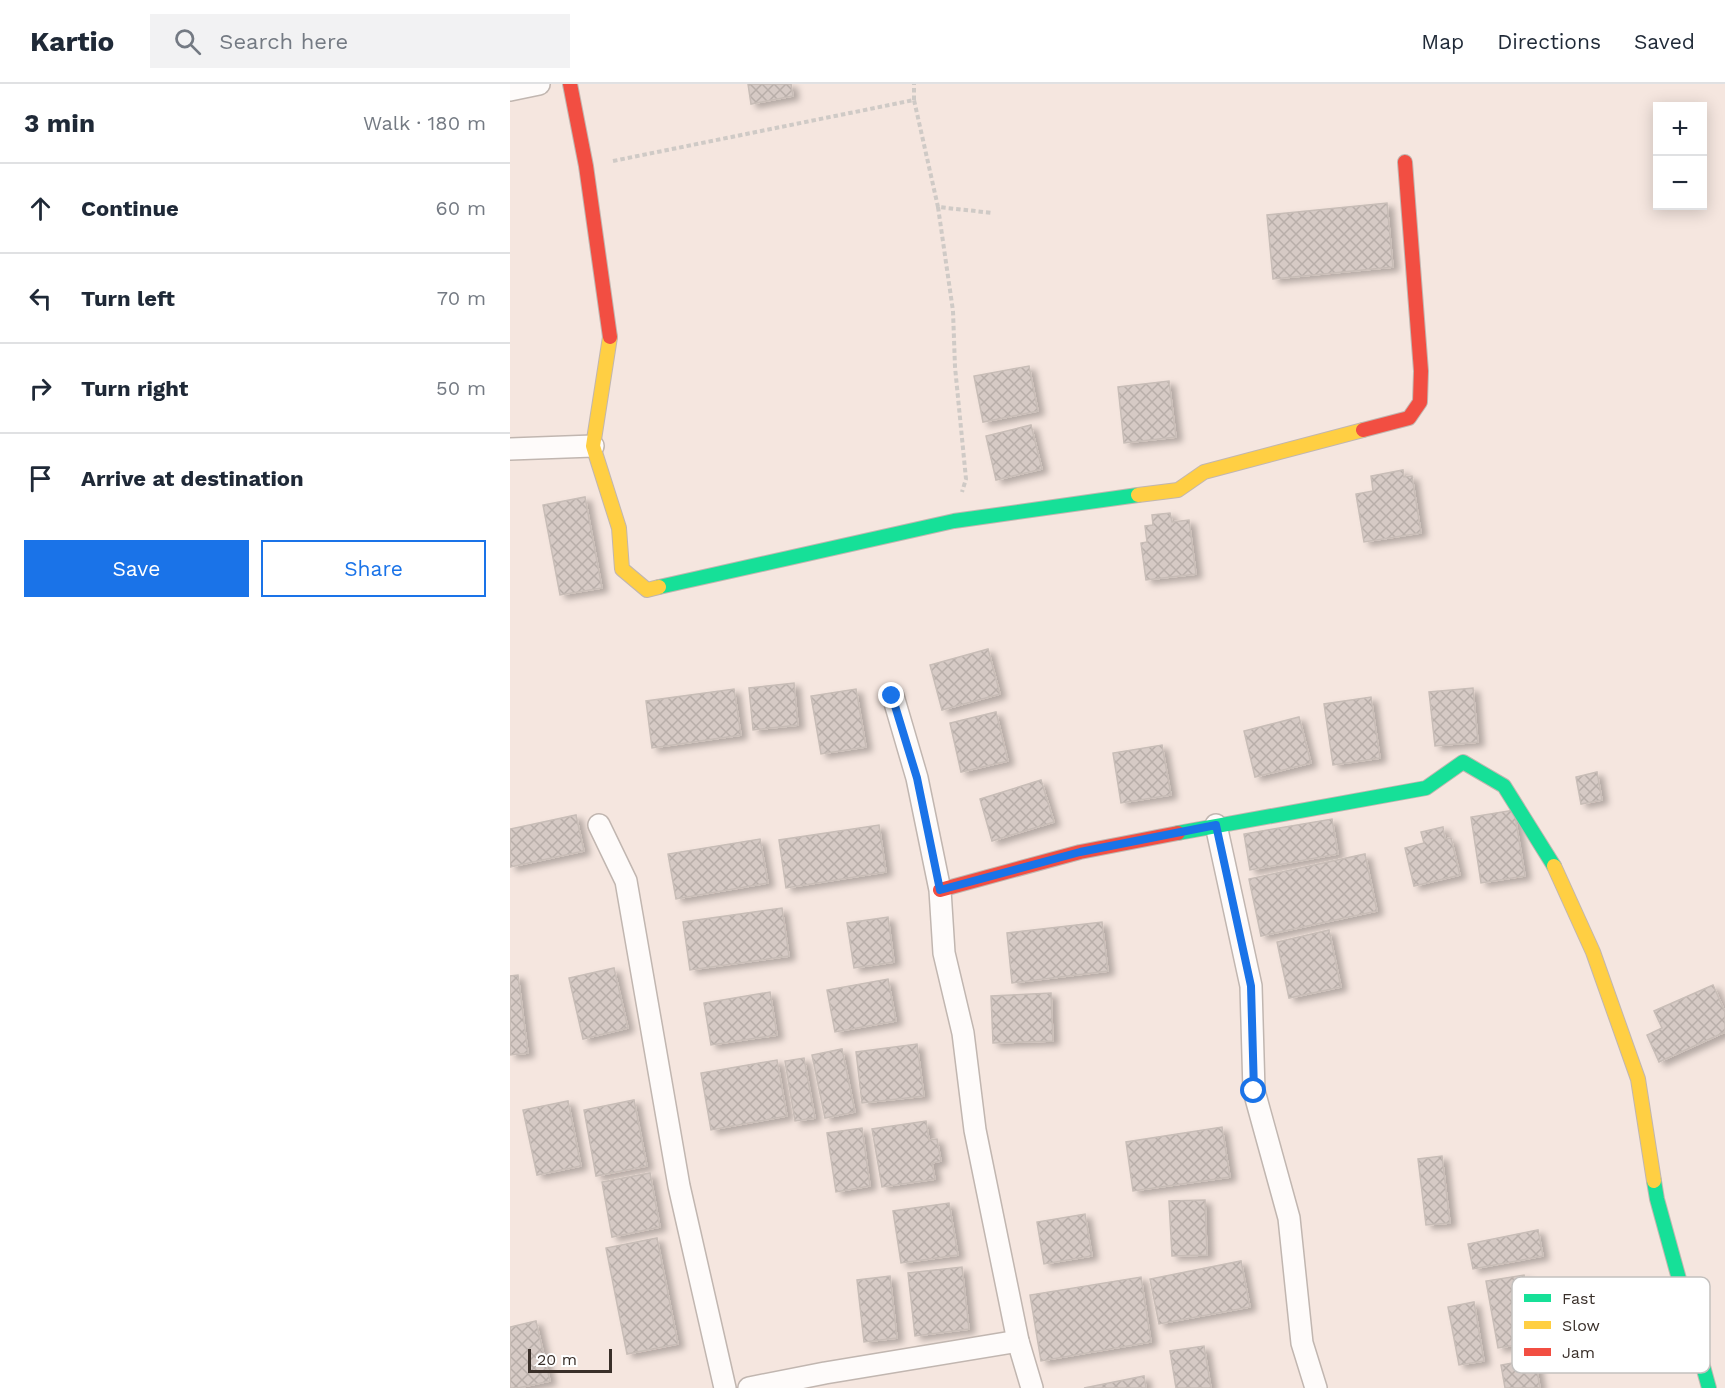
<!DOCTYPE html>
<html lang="en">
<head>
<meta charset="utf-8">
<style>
  body { margin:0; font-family:"Work Sans",sans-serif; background:#f2f2f3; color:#1f2937 }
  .controls { position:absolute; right:18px; top:18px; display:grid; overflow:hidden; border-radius:0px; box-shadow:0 3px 15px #0003 }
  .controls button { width:54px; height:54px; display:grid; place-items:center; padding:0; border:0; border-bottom:2px solid #e0e1e3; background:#fff; color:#1f2937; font:30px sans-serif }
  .scale { position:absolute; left:18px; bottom:15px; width:84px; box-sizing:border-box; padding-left:6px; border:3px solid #392f29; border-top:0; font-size:16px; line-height:21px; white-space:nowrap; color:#392f29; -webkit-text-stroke:4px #fff; paint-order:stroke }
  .stop { position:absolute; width:18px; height:18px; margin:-14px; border:4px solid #1a73e8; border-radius:50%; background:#fff }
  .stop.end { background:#1a73e8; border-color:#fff; box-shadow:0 2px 6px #0008 }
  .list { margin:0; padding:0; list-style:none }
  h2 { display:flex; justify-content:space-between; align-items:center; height:78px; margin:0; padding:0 24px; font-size:26px }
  h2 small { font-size:20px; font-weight:400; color:#747a83 }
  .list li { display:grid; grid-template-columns:39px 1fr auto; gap:18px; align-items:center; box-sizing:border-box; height:90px; padding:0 24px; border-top:2px solid #e0e1e3 }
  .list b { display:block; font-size:22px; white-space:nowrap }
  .list em { font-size:20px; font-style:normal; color:#747a83 }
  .actions { display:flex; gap:12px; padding:18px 24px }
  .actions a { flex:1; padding:14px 0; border:2px solid #1a73e8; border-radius:0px; text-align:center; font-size:21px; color:#1a73e8 }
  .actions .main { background:#1a73e8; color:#fff }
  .icon { flex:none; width:33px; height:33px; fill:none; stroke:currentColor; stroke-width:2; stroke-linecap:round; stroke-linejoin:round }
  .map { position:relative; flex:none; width:1215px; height:1304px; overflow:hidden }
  header { display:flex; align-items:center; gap:36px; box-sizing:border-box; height:84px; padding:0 30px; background:#fff; border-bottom:2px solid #e0e1e3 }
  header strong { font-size:28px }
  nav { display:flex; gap:33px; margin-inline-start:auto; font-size:21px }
  .search { width:420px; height:54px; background:#f2f2f3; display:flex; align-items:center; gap:15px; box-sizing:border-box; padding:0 21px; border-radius:0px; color:#747a83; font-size:22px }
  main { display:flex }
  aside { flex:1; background:#fff }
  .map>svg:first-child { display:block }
</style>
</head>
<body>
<header>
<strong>Kartio</strong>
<div class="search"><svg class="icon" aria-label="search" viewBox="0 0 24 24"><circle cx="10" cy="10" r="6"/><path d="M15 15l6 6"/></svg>Search here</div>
<nav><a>Map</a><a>Directions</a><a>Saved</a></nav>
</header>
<main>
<aside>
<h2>3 min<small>Walk · 180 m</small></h2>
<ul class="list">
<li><svg class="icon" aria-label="ahead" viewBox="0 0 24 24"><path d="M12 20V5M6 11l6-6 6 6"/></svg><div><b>Continue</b></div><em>60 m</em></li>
<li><svg class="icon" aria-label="left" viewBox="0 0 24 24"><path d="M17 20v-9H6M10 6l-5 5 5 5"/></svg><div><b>Turn left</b></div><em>70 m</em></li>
<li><svg class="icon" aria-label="right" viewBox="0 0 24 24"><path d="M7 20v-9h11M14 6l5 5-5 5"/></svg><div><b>Turn right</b></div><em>50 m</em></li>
<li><svg class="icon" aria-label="arrive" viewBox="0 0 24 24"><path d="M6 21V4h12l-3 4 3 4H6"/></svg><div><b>Arrive at destination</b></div></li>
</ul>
<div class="actions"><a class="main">Save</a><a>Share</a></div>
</aside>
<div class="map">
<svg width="1215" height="1304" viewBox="0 0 1215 1304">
  <defs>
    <pattern id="building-cross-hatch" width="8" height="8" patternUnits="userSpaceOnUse" patternTransform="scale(1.5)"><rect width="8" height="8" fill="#d6cac5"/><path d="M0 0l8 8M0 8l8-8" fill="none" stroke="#b8aea9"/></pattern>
    <filter id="shadow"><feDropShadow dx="6" dy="4" stdDeviation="3" flood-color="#0004"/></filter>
  </defs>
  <rect width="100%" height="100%" fill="#f5e6df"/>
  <g fill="url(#building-cross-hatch)" stroke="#c8bdb7" stroke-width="1.5" filter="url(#shadow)">
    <path d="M238,0H281L283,12L241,20Z"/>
    <path d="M877,119L883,183L763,195L757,131Z"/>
    <path d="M519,282L528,327L473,338L464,292Z"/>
    <path d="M659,297L666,353L614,359L608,303Z"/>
    <path d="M521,341L532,385L486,396L476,352Z"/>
    <path d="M893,386L894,393L902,392L911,449L854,458L846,410L863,407L861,392Z"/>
    <path d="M75,413L92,504L50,511L33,421Z"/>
    <path d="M660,429L662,438L679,436L686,490L636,496L631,459L637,458L635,442L643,441L642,431Z"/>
    <path d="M478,565L490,610L432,626L420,581Z"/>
    <path d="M284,599L288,641L243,646L239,604Z"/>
    <path d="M963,604L968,658L925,662L919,608Z"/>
    <path d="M224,605L231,651L142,664L136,617Z"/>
    <path d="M346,605L356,663L311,670L301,612Z"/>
    <path d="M861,613L870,674L823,681L814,620Z"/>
    <path d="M486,628L498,677L451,688L440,639Z"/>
    <path d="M789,633L801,679L745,693L734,647Z"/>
    <path d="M652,661L661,711L611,719L603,669Z"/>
    <path d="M1087,688L1092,716L1071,720L1066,693Z"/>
    <path d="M531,696L544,738L482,757L470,715Z"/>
    <path d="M1004,726L1015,792L971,799L961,733Z"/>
    <path d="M66,731L74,767L0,783V745Z"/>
    <path d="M822,735L828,770L740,786L734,750Z"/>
    <path d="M369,741L376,788L276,804L269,756Z"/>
    <path d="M933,743L935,755L941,754L950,791L904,802L895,764L914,759L911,748Z"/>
    <path d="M250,755L258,799L166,815L158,770Z"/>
    <path d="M855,770L867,827L751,852L739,795Z"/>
    <path d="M272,824L279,872L180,886L173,838Z"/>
    <path d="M378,833L384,878L344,884L337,839Z"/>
    <path d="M592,838L598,887L502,899L497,849Z"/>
    <path d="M819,846L831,903L779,914L767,858Z"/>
    <path d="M104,884L118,944L73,955L59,894Z"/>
    <path d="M8,891L18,969L0,971V892Z"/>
    <path d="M378,895L386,937L325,948L317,906Z"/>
    <path d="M1203,901L1215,928V948L1149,978L1137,951L1152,944L1144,927Z"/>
    <path d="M260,908L267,951L201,961L194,919Z"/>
    <path d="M541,909L543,957L483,959L481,912Z"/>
    <path d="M407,960L414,1012L352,1019L346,968Z"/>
    <path d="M332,965L345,1028L315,1034L302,971Z"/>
    <path d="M294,974L305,1034L285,1037L275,977Z"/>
    <path d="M267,976L277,1032L201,1046L191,989Z"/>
    <path d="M124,1016L137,1082L86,1092L74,1026Z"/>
    <path d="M58,1017L71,1082L27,1091L13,1026Z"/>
    <path d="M416,1037L419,1056L427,1055L431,1077L422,1079L425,1095L372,1103L362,1045Z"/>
    <path d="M712,1043L720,1093L623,1107L616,1058Z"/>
    <path d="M352,1044L360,1102L326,1108L317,1049Z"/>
    <path d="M932,1072L940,1139L916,1141L908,1075Z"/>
    <path d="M140,1089L150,1143L102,1153L92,1098Z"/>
    <path d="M695,1116L697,1171L662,1172L659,1117Z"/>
    <path d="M439,1119L448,1171L391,1179L383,1127Z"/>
    <path d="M575,1130L582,1172L534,1180L527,1138Z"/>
    <path d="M1028,1146L1033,1172L963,1185L958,1160Z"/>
    <path d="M147,1154L168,1260L117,1270L96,1164Z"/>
    <path d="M731,1177L740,1223L649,1240L640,1195Z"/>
    <path d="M452,1183L459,1245L405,1252L398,1189Z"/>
    <path d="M1014,1191L1018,1210L1004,1212L1013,1260L988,1264L976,1197Z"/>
    <path d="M380,1192L387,1254L354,1258L347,1196Z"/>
    <path d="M631,1193L641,1258L531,1277L520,1211Z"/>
    <path d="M964,1218L974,1277L949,1281L938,1223Z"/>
    <path d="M26,1237L40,1297L8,1304H0V1243Z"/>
    <path d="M694,1262L701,1304H666L660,1267Z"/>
    <path d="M1025,1275L1030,1304H995L991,1281Z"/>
    <path d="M634,1292L636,1304H574Z"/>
  </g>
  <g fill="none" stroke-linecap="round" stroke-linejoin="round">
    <defs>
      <g id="street">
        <path d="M0,6L29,0"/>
        <path d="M0,365L83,362"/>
        <path d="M383,612L407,694L430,806L434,869L453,949L465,1046L508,1257L522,1304"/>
        <path d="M89,741L116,797L169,1102L215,1304"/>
        <path d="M706,741L741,902L744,1007L779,1134L792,1259L806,1304"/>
        <path d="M239,1304L315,1289L508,1257"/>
      </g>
      <g id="fast">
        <path d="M149,503L444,437L628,411"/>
        <path d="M668,749L916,704L953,678L994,702L1044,782"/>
        <path d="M1144,1097L1147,1115L1199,1304"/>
      </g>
      <g id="slow">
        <path d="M100,253L83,362L109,444L112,485L137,506L149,503"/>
        <path d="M628,411L668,406L694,388L853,346"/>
        <path d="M1044,782L1083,868L1128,995L1144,1097"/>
      </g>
      <g id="jam">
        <path d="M60,0L76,82L100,253"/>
        <path d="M853,346L899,334L910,318L911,287L895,78"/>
        <path d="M430,806L570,768L668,749"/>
      </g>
    </defs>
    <use href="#street" stroke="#c1b6b0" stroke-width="24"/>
    <use href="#fast" stroke="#c1b6b0" stroke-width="16"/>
    <use href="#slow" stroke="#c1b6b0" stroke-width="16"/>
    <use href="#jam" stroke="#c1b6b0" stroke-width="16"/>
    <g stroke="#cfcac6" stroke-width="4" stroke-dasharray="4.5 3" stroke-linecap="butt">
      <path d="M404,16V0"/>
      <path d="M103,77L404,16L428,123L483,129"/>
      <path d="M428,123L443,227L445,283L456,395L452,408"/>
    </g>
    <use href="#street" stroke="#fefbfa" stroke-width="21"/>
    <use href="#fast" stroke="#16e098" stroke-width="14"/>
    <use href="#slow" stroke="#ffcf43" stroke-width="14"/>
    <use href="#jam" stroke="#f24e42" stroke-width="14"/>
  </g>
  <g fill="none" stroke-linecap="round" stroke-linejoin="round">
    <path stroke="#1a73e8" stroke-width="8" d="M382,612L407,694L430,806L570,768L706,741L741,902L744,1007"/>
  </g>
  <rect x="1002" y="1193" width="198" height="96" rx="9" fill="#fff" stroke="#c4c1bf" stroke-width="1.5"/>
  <rect x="1014" y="1210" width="27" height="8" fill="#16e098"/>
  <rect x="1014" y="1237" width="27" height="8" fill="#ffcf43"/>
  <rect x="1014" y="1264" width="27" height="8" fill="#f24e42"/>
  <g font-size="16" fill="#392f29">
    <text x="1052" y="1220">Fast</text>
    <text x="1052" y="1247">Slow</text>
    <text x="1052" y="1274">Jam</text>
  </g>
</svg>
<div class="controls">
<button>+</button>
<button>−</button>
</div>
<div class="scale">20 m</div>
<div class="stop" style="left:744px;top:1007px"></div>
<div class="stop end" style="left:382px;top:612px"></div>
</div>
</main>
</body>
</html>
